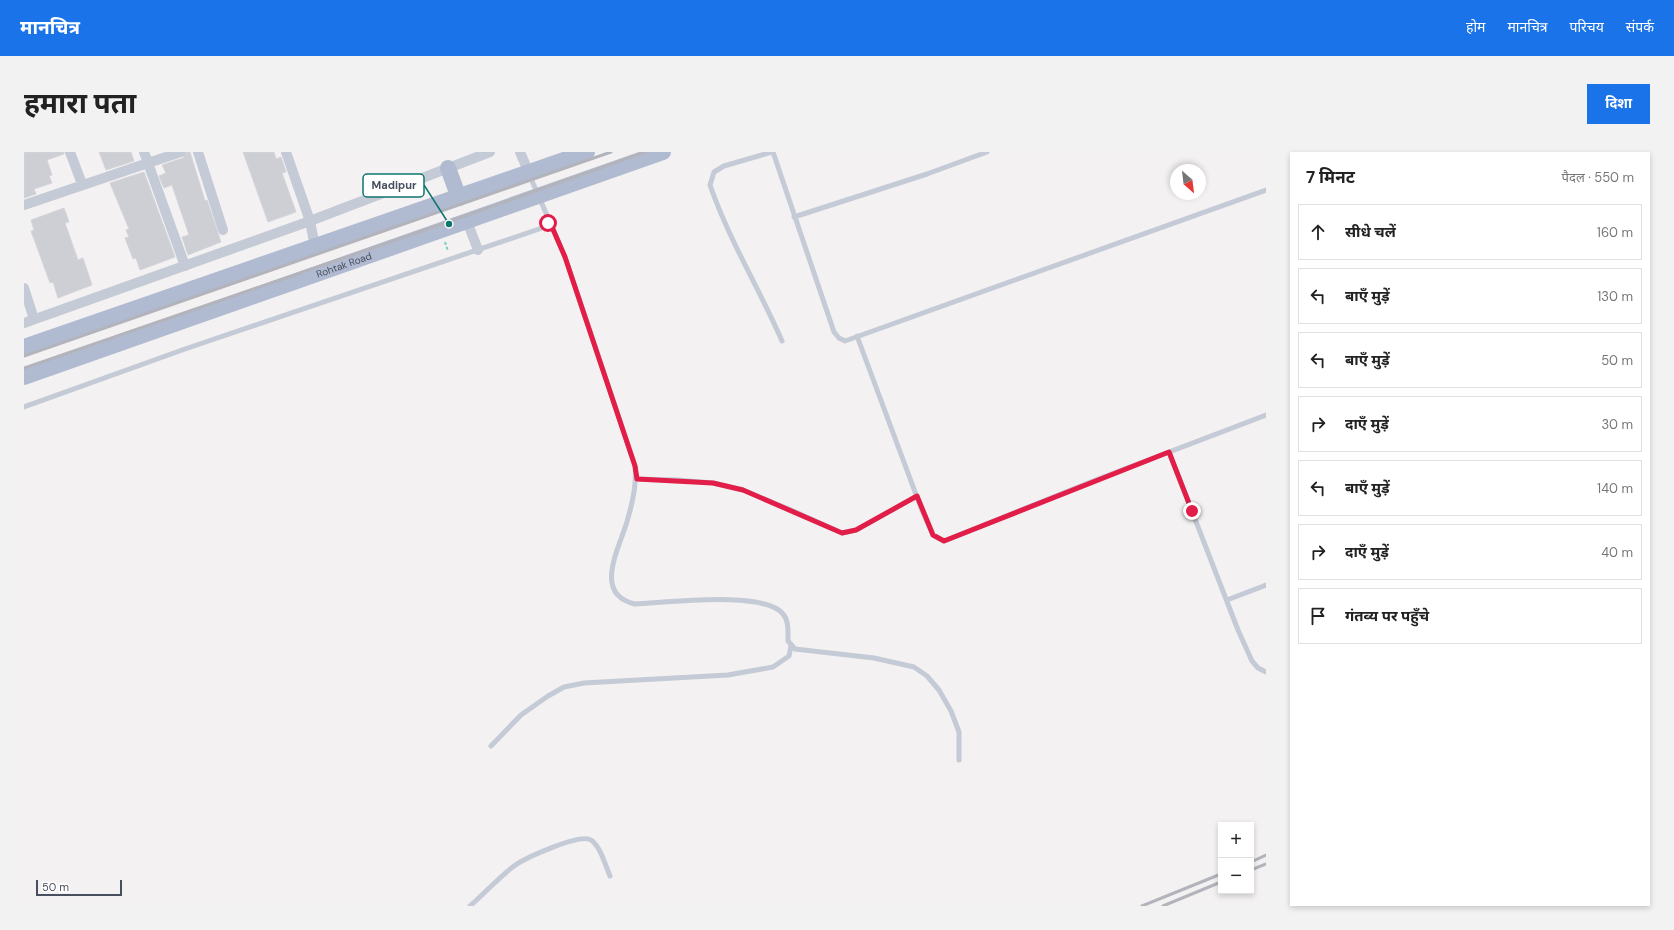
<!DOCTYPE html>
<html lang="hi">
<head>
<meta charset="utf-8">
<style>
  body { margin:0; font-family:"DM Sans","Noto Sans Devanagari",sans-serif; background:#f2f2f2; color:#222 }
  .controls { position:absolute; right:12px; bottom:12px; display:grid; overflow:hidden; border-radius:0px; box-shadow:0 2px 6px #0003 }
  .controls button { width:36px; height:36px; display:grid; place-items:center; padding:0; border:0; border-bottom:1px solid #e0e0e0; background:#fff; color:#222; font:20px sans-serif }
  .compass { position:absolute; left:1146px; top:12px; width:36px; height:36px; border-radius:50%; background:#fff; box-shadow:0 2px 6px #0003; rotate:152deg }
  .scale { position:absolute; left:12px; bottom:10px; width:86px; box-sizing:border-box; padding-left:4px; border:2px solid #48505f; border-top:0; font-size:11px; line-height:14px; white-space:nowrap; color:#48505f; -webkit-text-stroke:3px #fff; paint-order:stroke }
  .stop { position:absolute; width:12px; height:12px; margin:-9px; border:3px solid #e11d48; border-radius:50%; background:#fff }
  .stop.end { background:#e11d48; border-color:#fff; box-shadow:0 1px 4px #0008 }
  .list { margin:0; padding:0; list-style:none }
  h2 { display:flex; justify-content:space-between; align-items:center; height:52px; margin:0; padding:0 16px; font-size:17px }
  h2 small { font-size:13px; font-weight:400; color:#767676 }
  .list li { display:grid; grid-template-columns:26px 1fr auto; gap:12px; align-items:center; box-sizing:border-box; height:56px; margin:0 8px 8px; padding:0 8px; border:1px solid #e0e0e0; border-radius:0px }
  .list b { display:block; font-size:15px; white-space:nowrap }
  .list em { font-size:13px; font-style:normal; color:#767676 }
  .icon { flex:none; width:22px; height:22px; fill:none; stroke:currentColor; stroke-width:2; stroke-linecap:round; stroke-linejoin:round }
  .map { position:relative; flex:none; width:1242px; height:754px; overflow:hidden; border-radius:0px }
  header { display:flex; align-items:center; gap:24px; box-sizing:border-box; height:56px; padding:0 20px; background:#1a73e8; color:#fff }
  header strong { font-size:19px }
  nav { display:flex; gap:22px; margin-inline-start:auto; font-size:14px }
  .intro { display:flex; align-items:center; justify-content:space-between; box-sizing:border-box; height:96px; padding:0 24px }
  h1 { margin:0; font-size:28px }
  .button { padding:10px 18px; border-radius:0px; background:#1a73e8; color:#fff; font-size:14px; font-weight:700 }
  main { display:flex; gap:24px; padding:0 24px }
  aside { flex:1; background:#fff; border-radius:0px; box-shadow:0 2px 6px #0003 }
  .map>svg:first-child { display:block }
</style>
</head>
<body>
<header>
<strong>मानचित्र</strong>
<nav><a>होम</a><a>मानचित्र</a><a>परिचय</a><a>संपर्क</a></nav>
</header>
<div class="intro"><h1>हमारा पता</h1><a class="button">दिशा</a></div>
<main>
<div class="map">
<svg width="1242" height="754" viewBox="0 0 1242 754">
  <rect width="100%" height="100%" fill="#f3f1f1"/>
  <g fill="#cdcfd5" stroke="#d5d5dc">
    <path d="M0,0H40V2L23,8L28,23L25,24L28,31L10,37L12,42L0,46Z"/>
    <path d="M75,0H107L110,9L82,18Z"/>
    <path d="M163,0H166L181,49L183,48L197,90L164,103L158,85L165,83L148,33L140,36L135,24L142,21L138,13L159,6Z"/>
    <path d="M219,0H250L252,7L257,5L262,20L258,21L272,60L244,70Z"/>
    <path d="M120,20L151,105L116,118L112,106L109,107L101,86L105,85L102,78L105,77L86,31Z"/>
    <path d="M40,56L45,70L41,71L54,108L59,106L68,133L34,146L29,130L26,131L7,79L10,78L7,68Z"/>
  </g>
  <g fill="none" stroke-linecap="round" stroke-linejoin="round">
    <path stroke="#75d1b6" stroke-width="2" stroke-dasharray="3 2" stroke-linecap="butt" d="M421,90L424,99"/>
    <g stroke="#c4cad6" stroke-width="5">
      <path d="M748,0L700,14L690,20L686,33C705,88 735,136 758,189"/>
      <path d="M749,0L810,180L815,186L821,189L1242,38"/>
      <path d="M770,65L903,22L963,0"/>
      <path d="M525,68L541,105L611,314C613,332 609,349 604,366C597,394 567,442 611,452C641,451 740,438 759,462C765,469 764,480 764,489L771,497L850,506L890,515L903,524L915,538L927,559L935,580V608"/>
      <path d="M833,184L897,356L909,383L920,389L1069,329L1242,263"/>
      <path d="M0,255L161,197L518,76L524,71L525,68L505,22"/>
      <path d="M1145,300L1214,478L1228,509L1234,516L1242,520"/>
      <path d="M613,327L654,328L689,331L719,338L767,358L818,381L832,378L893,344"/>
      <path d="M1203,448L1242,433"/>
      <path d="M467,594L497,563L524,544L540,535L560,531L704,523L749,515L765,504L767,494"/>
      <path d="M446,754C461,741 474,726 490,714C501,706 556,681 567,688C577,695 581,713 586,724"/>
    </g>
    <g stroke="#c4cad6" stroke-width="10">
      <path d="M46,0L58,32"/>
      <path d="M157,0L124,11L161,114"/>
      <path d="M174,0L199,78"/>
      <path d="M262,0L286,69L291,95"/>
      <path d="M496,0L505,21"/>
      <path d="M0,53L124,11L120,0"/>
      <path d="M443,69L454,98"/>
      <path d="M0,136L10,167"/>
      <path d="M0,171L286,69L466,0"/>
    </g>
    <g stroke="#b0bad0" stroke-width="16">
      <path d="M424,16L435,46"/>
      <path d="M0,195L563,0"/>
      <path id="s1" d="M0,225L639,0"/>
    </g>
    <g stroke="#b3b4bb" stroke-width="3">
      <path d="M0,204L587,0"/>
      <path d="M0,216L424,70L621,0"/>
      <path d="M1227,710L1242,703"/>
      <path d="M1227,718L1242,712"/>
      <path d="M1118,754L1197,722"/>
      <path d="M1139,754L1197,730"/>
    </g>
  </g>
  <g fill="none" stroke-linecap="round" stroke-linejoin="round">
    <path stroke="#e11d48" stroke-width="5" d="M524,71L525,68L541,105L611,314L613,327L689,331L719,338L818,381L832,378L893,344L909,383L920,389L1145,300L1168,359"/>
  </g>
  <g text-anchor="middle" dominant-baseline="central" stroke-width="3.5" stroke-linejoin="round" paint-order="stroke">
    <g font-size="10" fill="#48505f" stroke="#fff">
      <text stroke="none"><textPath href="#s1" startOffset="339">Rohtak Road</textPath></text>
    </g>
  </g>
  <path fill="none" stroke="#0f766e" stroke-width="1.5" d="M425 72L400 33"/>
  <circle fill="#0f766e" stroke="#fff" stroke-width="1.5" cx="425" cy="72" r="4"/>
  <rect fill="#fff" stroke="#0f766e" stroke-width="1.5" x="339" y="22" width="61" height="23" rx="4"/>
  <g font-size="11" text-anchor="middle" font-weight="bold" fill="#48505f">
    <text x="370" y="37">Madipur</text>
  </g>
</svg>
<div class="controls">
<button>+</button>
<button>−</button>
</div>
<svg class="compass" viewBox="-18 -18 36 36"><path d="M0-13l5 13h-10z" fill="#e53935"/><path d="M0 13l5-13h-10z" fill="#767676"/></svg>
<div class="scale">50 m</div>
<div class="stop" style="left:524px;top:71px"></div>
<div class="stop end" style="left:1168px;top:359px"></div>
</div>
<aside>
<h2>7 मिनट<small>पैदल · 550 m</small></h2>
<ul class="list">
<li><svg class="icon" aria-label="ahead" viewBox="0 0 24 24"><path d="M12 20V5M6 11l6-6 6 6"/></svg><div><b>सीधे चलें</b></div><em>160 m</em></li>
<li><svg class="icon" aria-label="left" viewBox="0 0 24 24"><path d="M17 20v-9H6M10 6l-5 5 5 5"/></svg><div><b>बाएँ मुड़ें</b></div><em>130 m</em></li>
<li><svg class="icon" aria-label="left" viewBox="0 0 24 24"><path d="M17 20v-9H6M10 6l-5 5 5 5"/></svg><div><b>बाएँ मुड़ें</b></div><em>50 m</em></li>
<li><svg class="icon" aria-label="right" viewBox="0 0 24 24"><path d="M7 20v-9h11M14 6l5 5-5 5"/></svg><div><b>दाएँ मुड़ें</b></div><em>30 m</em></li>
<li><svg class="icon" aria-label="left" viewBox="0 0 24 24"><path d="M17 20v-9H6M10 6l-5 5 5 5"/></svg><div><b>बाएँ मुड़ें</b></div><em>140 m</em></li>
<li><svg class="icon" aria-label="right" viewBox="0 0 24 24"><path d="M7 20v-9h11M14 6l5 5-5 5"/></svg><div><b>दाएँ मुड़ें</b></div><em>40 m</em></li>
<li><svg class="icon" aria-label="arrive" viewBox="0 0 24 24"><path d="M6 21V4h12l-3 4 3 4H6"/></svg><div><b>गंतव्य पर पहुँचे</b></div></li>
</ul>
</aside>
</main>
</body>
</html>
